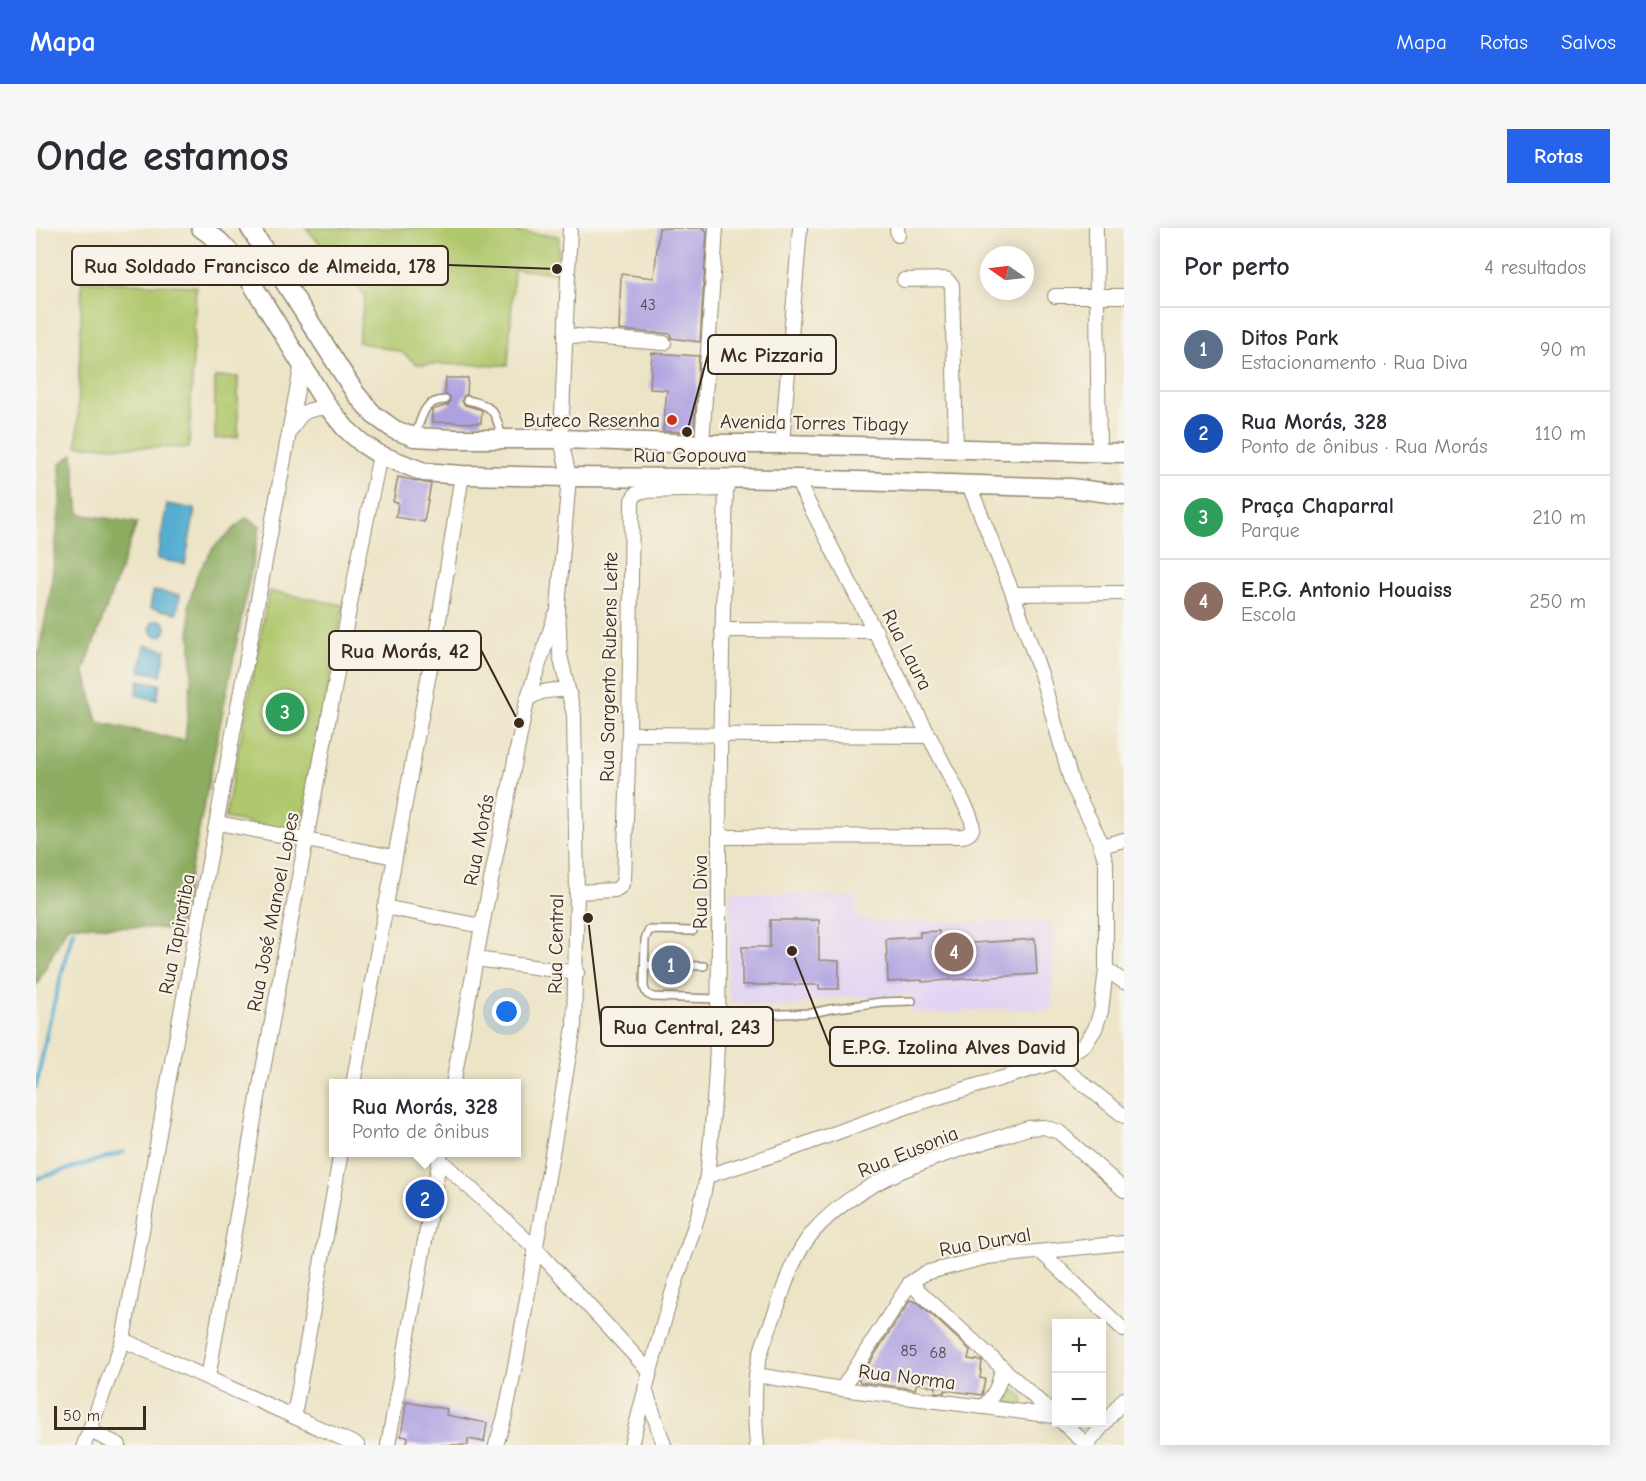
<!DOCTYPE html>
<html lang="pt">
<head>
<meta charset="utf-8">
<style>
  body { margin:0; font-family:"Comic Neue",sans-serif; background:#f7f7f7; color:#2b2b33 }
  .controls { position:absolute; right:18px; bottom:18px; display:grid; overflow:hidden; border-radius:0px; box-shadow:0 3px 15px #0003 }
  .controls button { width:54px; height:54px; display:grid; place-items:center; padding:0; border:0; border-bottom:2px solid #e1e1e2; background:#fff; color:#2b2b33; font:30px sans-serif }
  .compass { position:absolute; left:944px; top:18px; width:54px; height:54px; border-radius:50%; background:#fff; box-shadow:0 3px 15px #0003; rotate:284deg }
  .scale { position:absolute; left:18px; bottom:15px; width:92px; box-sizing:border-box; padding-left:6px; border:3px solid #3b2a1e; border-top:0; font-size:16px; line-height:21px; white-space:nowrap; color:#3b2a1e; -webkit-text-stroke:4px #f7f3e8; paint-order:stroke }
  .you { position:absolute; left:471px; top:784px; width:21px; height:21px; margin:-15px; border:4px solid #fff; border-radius:50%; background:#1a73e8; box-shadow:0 0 0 9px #1a73e833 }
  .badge { display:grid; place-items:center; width:39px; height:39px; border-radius:50%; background:#2563eb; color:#fff; font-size:20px; font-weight:700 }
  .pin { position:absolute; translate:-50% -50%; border:3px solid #fff; box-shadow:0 2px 6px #0006 }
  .popup { position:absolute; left:293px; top:851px; width:192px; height:78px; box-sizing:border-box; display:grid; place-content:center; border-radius:0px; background:#fff; filter:drop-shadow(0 2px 4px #0005); font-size:20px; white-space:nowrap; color:#7c7c81 }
  .popup b { font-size:22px; color:#2b2b33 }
  .popup::after { content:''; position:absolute; left:50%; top:100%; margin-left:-12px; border:12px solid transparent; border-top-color:#fff }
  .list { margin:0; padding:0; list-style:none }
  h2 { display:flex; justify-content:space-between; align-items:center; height:78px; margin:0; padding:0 24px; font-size:26px }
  h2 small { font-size:20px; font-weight:400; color:#7c7c81 }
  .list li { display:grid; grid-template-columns:39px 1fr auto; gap:18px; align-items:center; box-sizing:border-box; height:84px; padding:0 24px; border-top:2px solid #e1e1e2 }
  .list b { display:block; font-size:22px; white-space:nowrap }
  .list p { margin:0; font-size:20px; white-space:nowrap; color:#7c7c81 }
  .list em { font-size:20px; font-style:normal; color:#7c7c81 }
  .map { position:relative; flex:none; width:1088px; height:1217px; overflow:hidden; border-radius:0px }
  header { display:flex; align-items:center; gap:36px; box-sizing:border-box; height:84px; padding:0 30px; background:#2563eb; color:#fff }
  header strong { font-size:28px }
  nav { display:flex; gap:33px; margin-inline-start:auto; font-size:21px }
  .intro { display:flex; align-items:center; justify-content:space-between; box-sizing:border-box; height:144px; padding:0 36px }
  h1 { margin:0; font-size:42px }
  .button { padding:15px 27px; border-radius:0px; background:#2563eb; color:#fff; font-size:21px; font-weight:700 }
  main { display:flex; gap:36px; padding:0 36px }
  aside { flex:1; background:#fff; border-radius:0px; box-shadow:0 3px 15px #0003 }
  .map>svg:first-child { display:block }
</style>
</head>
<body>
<header>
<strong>Mapa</strong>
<nav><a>Mapa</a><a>Rotas</a><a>Salvos</a></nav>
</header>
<div class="intro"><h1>Onde estamos</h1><a class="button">Rotas</a></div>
<main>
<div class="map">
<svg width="1088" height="1217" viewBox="0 0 1088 1217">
  <rect width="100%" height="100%" fill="#f7f3e8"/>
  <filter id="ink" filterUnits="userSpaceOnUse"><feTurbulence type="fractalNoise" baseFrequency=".0167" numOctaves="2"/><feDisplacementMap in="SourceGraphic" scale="12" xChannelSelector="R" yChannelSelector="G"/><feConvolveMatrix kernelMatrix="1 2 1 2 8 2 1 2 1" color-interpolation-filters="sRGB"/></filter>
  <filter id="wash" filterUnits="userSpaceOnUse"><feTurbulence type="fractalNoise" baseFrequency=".008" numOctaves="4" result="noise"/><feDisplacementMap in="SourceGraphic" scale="24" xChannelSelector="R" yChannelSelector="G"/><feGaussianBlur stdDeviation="1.35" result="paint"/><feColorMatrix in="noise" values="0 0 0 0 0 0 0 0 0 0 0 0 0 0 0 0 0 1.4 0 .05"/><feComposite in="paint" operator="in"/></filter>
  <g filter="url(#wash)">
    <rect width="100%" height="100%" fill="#ece4c6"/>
    <g fill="#e2d4f3">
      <path d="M697,662L822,670L820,688L839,694H1014L1018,707L1016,782L957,781L909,786L875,784V767L790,770L757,779H734L696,774L691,763L694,703V665Z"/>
      <path d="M370,1174L460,1190L452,1217H363Z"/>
    </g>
    <g fill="#b0c86d" stroke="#767946" stroke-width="1.5">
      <path d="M270,0H480L481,4L523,8L521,45L478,41L472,137L381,136L365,124L322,114L329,67Z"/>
      <path d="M46,53L160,58L153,220L41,218Z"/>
      <path d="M179,149H202V209L179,211Z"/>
      <path d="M233,363L308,377L264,605L189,590Z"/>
      <path d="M971,1156L988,1169L987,1177L962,1175L961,1172Z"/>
    </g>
    <path fill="#8cac60" stroke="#646b3f" stroke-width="1.5" d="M37,226L43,286L101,295L48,442L62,494L149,513L156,443L153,375L161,347L177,320L210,290L224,298L143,701L32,697L0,758V436L14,368L25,266L24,236Z"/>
    <g fill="#54aed1" stroke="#486c78" stroke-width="1.5">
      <path d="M131,276L159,281L149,336L121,331Z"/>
      <path d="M117,363L144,367L141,385L114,380Z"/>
      <circle cx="122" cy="400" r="8"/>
      <path d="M109,417L130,422L125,447L104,443Z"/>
      <path d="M103,452L124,456L121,472L100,467Z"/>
    </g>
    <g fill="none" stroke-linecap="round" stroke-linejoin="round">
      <g stroke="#54aed1" stroke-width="4">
        <path d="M0,859L13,795L37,702"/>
        <path d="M0,951L88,924"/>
      </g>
    </g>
    <g id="blocks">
      <g fill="#aea1e2">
        <path d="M623,0H668L671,4L664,114L635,110V106L583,102L585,46L618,50Z"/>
        <path d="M616,125L663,128L658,204L627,203L631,162L614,161Z"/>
        <path d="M410,150H432L431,166L427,169L426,173L429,177L446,182L445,195L396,194V182L412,177L414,174V169L409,166Z"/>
        <path d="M362,249L395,256L388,294L360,289L362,275L357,274Z"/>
        <path d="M734,692H783V732L803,733V761H783V757H706V719H734Z"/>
        <path d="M903,703L904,717L999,711L1001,746L886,754V752L852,754L850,711L884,709V704Z"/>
        <path d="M874,1072L883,1075L934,1122L932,1131L946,1133L944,1150L949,1151L946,1167L909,1162L908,1165L899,1164L900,1159L881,1155L879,1161L824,1154L823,1151Z"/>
        <path d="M370,1174L411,1181L410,1187L451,1195L448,1214L432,1211V1217H371L372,1209L365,1208Z"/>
      </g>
    </g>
  </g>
  <g filter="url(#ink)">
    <use href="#blocks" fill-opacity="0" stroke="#948772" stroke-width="1.5"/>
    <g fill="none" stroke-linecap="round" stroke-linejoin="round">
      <defs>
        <g id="lane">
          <path d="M431,172C458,177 459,184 466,209"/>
          <path d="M379,207C387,188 386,173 409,172"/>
          <path d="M657,703L613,702L609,711L608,760L611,766L617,769L682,771"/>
          <path d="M609,737L668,738"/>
          <path d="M681,785L716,787L776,785L794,781L845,774L876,773"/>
        </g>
        <g id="street">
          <path d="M861,0L862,7"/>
          <path d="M1060,0L1063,223"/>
          <path d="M868,52L910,51L916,57L920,220"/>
          <path d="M1019,68H1088"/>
          <path d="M529,107L628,115"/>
          <path d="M257,199C265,182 274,181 292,179"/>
          <path d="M666,216L680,0"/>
          <path d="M746,216L764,0"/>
          <path d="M977,366L1088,365"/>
          <path d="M686,402L840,403"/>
          <path d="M491,472C504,462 515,462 531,462"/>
          <path d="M593,506L893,508"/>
          <path d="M182,595L358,629"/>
          <path d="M683,609L927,608C940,605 937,595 933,585L760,251"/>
          <path d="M1065,618L1088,612"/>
          <path d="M541,664L579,662L585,658L588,651L593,506L596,272L600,266L606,263L690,261"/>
          <path d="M348,679L446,698"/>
          <path d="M440,731L541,745"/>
          <path d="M1070,741L1088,754"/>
          <path d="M1020,834L1088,888"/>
          <path d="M317,856L404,386L426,247"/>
          <path d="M417,856L446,698L491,472L519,388"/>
          <path d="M403,931L501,1022L614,1144"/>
          <path d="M671,948L753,922L876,877L1020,834L1049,816L1059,801L1065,783L1070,741V634L1061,606L1036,556L1005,446L977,366L933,257"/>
          <path d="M1005,1024L1088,1102"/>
          <path d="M874,1055L1019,1188"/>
          <path d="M87,1112L321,1217"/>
          <path d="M720,1147L806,1161L1018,1188"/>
          <path d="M172,1150L226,847L321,339L344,227"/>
          <path d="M609,1161L628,1217"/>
          <path d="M806,1161L874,1055L889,1045L951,1029L1088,1015"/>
          <path d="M947,1179C959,1167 963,1157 966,1141"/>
          <path d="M258,1188L305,924"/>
          <path d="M1026,1194L1051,1217"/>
          <path d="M54,1203L83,1217"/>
          <path d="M48,1217L87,1112L129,871L266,135"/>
          <path d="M352,1217L405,924"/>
          <path d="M460,1217L469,1188L481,1128L538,799L541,664L538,487L524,427L522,380L533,249L525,211L534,0"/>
          <path d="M595,1217C607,1170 619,1123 633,1076C645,1033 665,991 671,946C685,833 683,719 683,606C684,491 687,376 690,261L695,250"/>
          <path d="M721,1217C719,1195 718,1171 720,1148C722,1127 732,1103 740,1083C749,1056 758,1026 777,1004C830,943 918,925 992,900L1008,899L1023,904L1088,962"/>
          <path d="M1051,1217L1088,1171"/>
        </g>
        <g id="secondary">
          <path d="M165,0L183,13L202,33L292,179L310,201L327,216L344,227L388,244L426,247L533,249L760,251L1035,260L1088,267"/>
          <path d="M214,0L320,166L338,187L359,202L378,209L419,211H525L666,216H746L1088,225"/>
        </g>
      </defs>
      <use href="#lane" stroke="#948772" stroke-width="10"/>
      <use href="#street" stroke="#948772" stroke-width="16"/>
      <use href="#secondary" stroke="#948772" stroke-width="21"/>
      <use href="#lane" stroke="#fff" stroke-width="7"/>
      <use href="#street" stroke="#fff" stroke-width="14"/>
      <use href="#secondary" stroke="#fff" stroke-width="18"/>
    </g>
  </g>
  <circle fill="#c8321e" stroke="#f7f3e8" stroke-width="2" cx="636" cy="192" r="6"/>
  <g text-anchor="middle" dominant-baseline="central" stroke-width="4.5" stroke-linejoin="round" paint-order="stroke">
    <g font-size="16" fill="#58484f">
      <text x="612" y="77">43</text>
      <text x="873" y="1123">85</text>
      <text x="902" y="1125">68</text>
    </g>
    <g font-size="20" fill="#3b2a1e" stroke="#f7f3e8" text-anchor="end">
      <text x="624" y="192">Buteco Resenha</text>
    </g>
    <g font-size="20" fill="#3b2a1e" stroke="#f7f3e8">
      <text transform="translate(778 195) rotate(1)">Avenida Torres Tibagy</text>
      <text x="654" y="227">Rua Gopouva</text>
      <text transform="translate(871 422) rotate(63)">Rua Laura</text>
      <text transform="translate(573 439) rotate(-89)">Rua Sargento Rubens Leite</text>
      <text transform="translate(443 612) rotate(-79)">Rua Morás</text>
      <text transform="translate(664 664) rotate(-90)">Rua Diva</text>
      <text transform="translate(237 684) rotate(-79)">Rua José Manoel Lopes</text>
      <text transform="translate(141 706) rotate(-79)">Rua Tapiratiba</text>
      <text transform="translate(520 716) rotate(-89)">Rua Central</text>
      <text transform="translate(872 924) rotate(-22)">Rua Eusonia</text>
      <text transform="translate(949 1014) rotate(-10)">Rua Durval</text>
      <text transform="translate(871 1149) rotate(7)">Rua Norma</text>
    </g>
  </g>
  <path fill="none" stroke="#3b2a1e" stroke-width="2" d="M521 41L412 37M651 204L672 126M483 495L445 422M552 690L565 799M756 723L794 819"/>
  <g fill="#3b2a1e" stroke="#f7f3e8" stroke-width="2">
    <circle cx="521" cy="41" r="6"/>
    <circle cx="651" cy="204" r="6"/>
    <circle cx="483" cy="495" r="6"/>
    <circle cx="552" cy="690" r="6"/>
    <circle cx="756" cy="723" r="6"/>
  </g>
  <g fill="#f7f3e8" stroke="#3b2a1e" stroke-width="2">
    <rect x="36" y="18" width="376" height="39" rx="6"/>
    <rect x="672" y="107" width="128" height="39" rx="6"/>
    <rect x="293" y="403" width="152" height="39" rx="6"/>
    <rect x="565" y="779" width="172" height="39" rx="6"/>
    <rect x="794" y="799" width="248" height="39" rx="6"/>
  </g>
  <g font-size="21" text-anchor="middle" font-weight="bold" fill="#3b2a1e">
    <text x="224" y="45">Rua Soldado Francisco de Almeida, 178</text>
    <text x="736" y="134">Mc Pizzaria</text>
    <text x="369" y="430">Rua Morás, 42</text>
    <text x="651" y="806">Rua Central, 243</text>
    <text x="918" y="826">E.P.G. Izolina Alves David</text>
  </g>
</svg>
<div class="controls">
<button>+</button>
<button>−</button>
</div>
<svg class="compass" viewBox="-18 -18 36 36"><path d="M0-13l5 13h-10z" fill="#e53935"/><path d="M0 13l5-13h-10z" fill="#7c7c81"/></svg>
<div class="scale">50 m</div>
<div class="you"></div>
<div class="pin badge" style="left:635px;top:737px;background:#5c6f8a">1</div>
<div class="pin badge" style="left:389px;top:971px;background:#1a4fb4">2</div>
<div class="popup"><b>Rua Morás, 328</b>Ponto de ônibus</div>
<div class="pin badge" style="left:249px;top:484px;background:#2e9e5b">3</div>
<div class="pin badge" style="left:918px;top:724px;background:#8d6e63">4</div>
</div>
<aside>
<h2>Por perto<small>4 resultados</small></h2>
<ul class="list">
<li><span class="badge" style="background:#5c6f8a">1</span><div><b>Ditos Park</b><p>Estacionamento · Rua Diva</p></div><em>90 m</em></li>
<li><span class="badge" style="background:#1a4fb4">2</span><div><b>Rua Morás, 328</b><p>Ponto de ônibus · Rua Morás</p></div><em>110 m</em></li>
<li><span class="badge" style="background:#2e9e5b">3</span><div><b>Praça Chaparral</b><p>Parque</p></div><em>210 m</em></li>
<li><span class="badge" style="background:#8d6e63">4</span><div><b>E.P.G. Antonio Houaiss</b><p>Escola</p></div><em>250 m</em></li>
</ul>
</aside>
</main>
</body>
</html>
